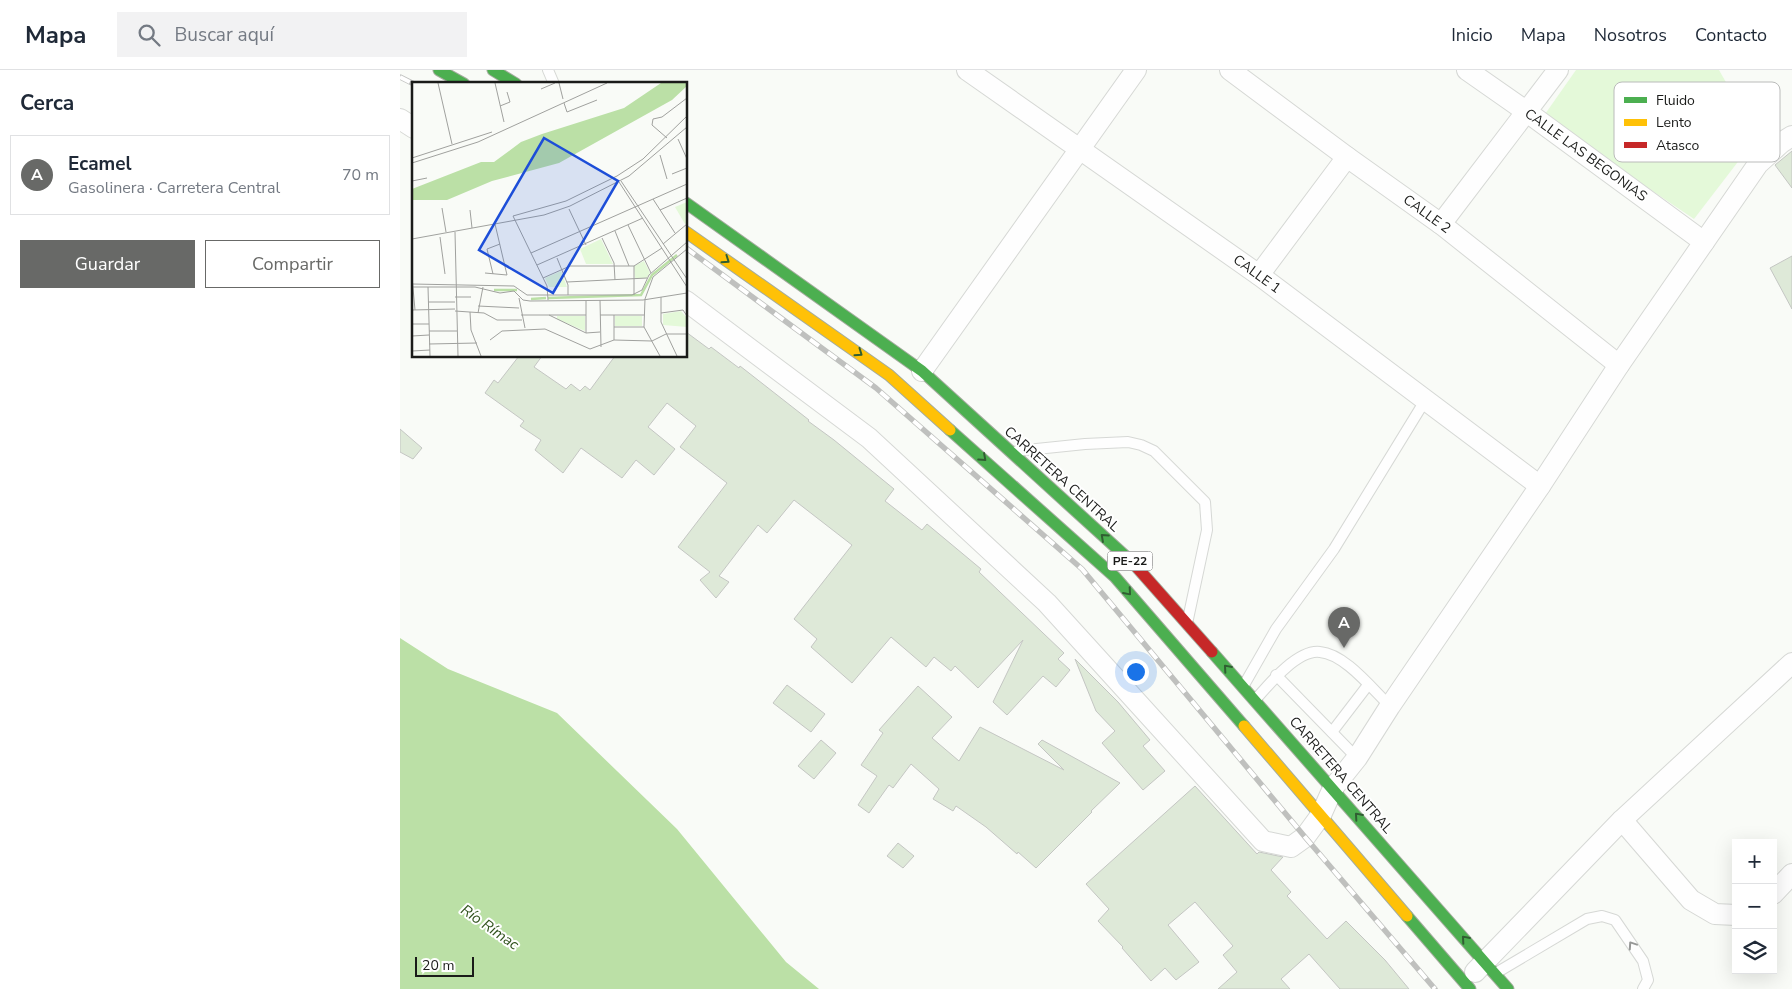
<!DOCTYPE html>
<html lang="es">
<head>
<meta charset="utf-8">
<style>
  body { margin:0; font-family:"Nunito Sans",sans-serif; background:#f2f2f3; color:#1f2937 }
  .controls { position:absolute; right:15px; bottom:15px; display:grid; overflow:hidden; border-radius:0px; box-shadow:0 5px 20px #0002 }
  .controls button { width:45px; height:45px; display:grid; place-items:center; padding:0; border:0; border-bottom:1px solid #e0e1e3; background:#fff; color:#1f2937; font:25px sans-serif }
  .scale { position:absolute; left:15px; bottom:12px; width:59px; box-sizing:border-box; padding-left:5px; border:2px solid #1a1b19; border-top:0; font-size:14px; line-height:18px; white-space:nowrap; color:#1a1b19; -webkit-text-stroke:4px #fff; paint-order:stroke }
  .you { position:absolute; left:735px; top:601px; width:18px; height:18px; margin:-12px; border:4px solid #fff; border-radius:50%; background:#1a73e8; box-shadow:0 0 0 8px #1a73e833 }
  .badge { display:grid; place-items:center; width:32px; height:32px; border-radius:50%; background:#686967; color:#fff; font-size:16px; font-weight:700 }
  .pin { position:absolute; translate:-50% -41px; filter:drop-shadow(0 1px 2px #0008) }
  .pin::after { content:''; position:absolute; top:26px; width:18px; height:15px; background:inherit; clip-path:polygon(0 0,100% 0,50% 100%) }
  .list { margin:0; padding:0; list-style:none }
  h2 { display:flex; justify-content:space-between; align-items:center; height:65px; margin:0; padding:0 20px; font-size:21px }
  h2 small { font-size:16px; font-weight:400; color:#747a83 }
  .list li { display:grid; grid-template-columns:32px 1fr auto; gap:15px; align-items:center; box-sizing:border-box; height:80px; margin:0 10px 10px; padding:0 10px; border:1px solid #e0e1e3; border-radius:0px }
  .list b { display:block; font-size:19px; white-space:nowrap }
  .list p { margin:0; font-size:16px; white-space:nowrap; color:#747a83 }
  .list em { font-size:16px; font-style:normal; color:#747a83 }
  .actions { display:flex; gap:10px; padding:15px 20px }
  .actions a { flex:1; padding:11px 0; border:1px solid #686967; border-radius:0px; text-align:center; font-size:18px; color:#686967 }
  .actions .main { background:#686967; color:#fff }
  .icon { flex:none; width:28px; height:28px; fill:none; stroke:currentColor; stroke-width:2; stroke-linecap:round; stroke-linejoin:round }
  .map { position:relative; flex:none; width:1392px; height:919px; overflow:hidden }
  header { display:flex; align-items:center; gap:30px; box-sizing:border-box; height:70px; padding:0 25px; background:#fff; border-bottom:1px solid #e0e1e3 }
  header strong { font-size:24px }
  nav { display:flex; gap:28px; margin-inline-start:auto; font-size:18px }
  .search { width:350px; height:45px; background:#f2f2f3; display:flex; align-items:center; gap:12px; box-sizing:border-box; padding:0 18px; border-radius:0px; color:#747a83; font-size:19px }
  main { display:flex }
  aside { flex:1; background:#fff }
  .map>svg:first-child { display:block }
</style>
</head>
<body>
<header>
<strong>Mapa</strong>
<div class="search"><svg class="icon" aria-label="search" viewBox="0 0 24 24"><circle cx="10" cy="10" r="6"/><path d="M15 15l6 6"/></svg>Buscar aquí</div>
<nav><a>Inicio</a><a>Mapa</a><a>Nosotros</a><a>Contacto</a></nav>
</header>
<main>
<aside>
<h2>Cerca<small></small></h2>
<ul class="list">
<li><span class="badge">A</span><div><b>Ecamel</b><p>Gasolinera · Carretera Central</p></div><em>70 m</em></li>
</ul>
<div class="actions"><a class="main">Guardar</a><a>Compartir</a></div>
</aside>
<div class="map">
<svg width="1392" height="919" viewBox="0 0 1392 919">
  <rect width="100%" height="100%" fill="#f9fbf7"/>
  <path fill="#e4f9d9" d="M1176,0H1319L1357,67L1294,149L1143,47Z"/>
  <path fill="#bbe0a6" d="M0,568L48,599L157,643L277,759L386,892L419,919H0Z"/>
  <g fill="#dee9d8" stroke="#c4c6c3">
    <path d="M1392,81V118L1375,95Z"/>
    <path d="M1392,186V239L1370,198Z"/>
    <path d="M286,262L309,279L311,277L339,298L340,296L409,350L408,351L434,370L494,419L485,431L522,460L527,454L581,499L579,502L664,583L658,589L670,600L656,617L643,606L607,645L593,632L623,570L578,618L555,596L551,601L534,587L526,597L491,567L452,613L411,577L417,569L394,549L452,475L394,430L367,463L358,455L319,506L329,512L316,528L300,510L310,502L278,477L327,413L280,377L296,356L267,333L248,357L275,379L254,405L236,390L222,408L181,378L163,403L135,380L141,370L120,356L124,351L85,323L94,310L98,313L119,286H142L134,297L166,319L171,314L180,321L185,316L190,320L215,286H286Z"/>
    <path d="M0,359L22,378L13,389L0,382Z"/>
    <path d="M675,589L718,632L750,670L743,676L765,701L743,720L702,673L715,661L696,641Z"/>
    <path d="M387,615L425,644L411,662L373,633Z"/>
    <path d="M518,616L552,647L532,668L559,691L580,657L664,700L638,674L642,670L720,713L691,741L692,742L636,798L618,782L617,784L586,757L556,736L553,741L533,729L539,719L511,694L493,718L489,715L469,743L458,735L477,706L461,695L483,663L479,660Z"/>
    <path d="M421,670L436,683L414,709L398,696Z"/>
    <path d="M795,716L857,784L859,782L883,787L871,800L891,822L887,826L927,869L946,851L985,890L1009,919H940L909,884L881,909L890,919H818L837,902L823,885L833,876L795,832L768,855L799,892L776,910L765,898L751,911L722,878L723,877L698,851L709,839L686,814Z"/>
    <path d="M498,773L514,786L503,798L487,786Z"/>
  </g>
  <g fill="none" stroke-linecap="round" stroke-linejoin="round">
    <defs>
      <g id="lane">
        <path d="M148,0L154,14"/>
        <path d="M617,381L685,374L728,372L741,375L754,381L805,432L807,460L788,549"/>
        <path d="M876,605L957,688"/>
        <path d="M844,615L876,559L934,479L1026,329"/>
        <path d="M856,629C869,614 898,579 920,582C945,584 972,619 990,636"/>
        <path d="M932,662L968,615"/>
        <path d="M1096,903L1187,849L1202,846L1215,850L1243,891L1248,910L1243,919"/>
      </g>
      <g id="street">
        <path d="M567,0L859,205L1140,416"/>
        <path d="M830,0L947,87L1041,154L1219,295"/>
        <path d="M1067,0L1127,42L1304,172"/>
        <path d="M0,49L14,58"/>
        <path d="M1041,154L1158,0"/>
        <path d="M859,205L947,87"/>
        <path d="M286,231L469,368L647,533L863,771L891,777L905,767L921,745L933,718L957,688L990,636L1140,416L1219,295L1358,94L1381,73L1392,66"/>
        <path d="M522,301L736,0"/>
        <path d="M1222,750L1291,830L1315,844L1336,845"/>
        <path d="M1373,824L1392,804"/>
        <path d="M1075,902L1222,750L1392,593"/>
      </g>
      <g id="fast">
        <path d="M39,0L64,14"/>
        <path d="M93,0L116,14"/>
        <path d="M286,133L522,301L734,494"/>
        <path d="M550,360L715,507L844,656"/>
        <path d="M812,582L1108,919"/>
        <path d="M1007,846L1070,919"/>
      </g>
      <g id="slow">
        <path d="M286,162L489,305L550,360"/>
        <path d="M844,656L1007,846"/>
      </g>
      <path id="jam" d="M734,494L812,582"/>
    </defs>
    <use href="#lane" stroke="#d6d8d5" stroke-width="12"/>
    <use href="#street" stroke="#d6d8d5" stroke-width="22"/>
    <use href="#fast" stroke="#a4ac9e" stroke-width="13"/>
    <use href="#slow" stroke="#a4ac9e" stroke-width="13"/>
    <use href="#jam" stroke="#a4ac9e" stroke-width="13"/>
    <use href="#lane" stroke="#fefefe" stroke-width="10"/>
    <use href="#street" stroke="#fefefe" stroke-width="20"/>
    <use href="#fast" stroke="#4caf50" stroke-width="11"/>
    <use href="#slow" stroke="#ffc107" stroke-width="11"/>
    <use href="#jam" stroke="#c62828" stroke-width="11"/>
    <defs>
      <g id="rail">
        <path d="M0,7L14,14"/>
        <path d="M286,178L476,318L682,499L905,767L1035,919"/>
      </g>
    </defs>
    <use href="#rail" stroke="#bfc0be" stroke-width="5.5"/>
    <use href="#rail" stroke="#fff" stroke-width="4" stroke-dasharray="11" stroke-linecap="butt"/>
  </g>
  <defs><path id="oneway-chevron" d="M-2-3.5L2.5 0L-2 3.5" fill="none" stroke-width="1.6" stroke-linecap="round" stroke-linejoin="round" transform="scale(1.25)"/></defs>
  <g stroke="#305e32">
    <use href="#oneway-chevron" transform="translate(326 190) rotate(35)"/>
    <use href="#oneway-chevron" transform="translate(459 283) rotate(35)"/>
    <use href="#oneway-chevron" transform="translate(583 388) rotate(42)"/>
    <use href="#oneway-chevron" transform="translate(704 467) rotate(-138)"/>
    <use href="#oneway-chevron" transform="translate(728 522) rotate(49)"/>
    <use href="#oneway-chevron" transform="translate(827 598) rotate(-131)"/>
    <use href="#oneway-chevron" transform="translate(958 746) rotate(-131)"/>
    <use href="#oneway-chevron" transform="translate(1065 869) rotate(-131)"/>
  </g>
  <use stroke="#979897" href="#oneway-chevron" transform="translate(1232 875) rotate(-124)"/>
  <g text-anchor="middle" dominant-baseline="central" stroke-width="4" stroke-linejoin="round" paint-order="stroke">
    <rect fill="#fff" stroke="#5f5f5e" stroke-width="1" x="707.5" y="481.5" width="45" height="19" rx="4"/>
    <g font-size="12" font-weight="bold" fill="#1a1b19">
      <text x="730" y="491">PE-22</text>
    </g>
    <g font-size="14" fill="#1a1b19" stroke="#fff">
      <text transform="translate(1186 85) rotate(36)">CALLE LAS BEGONIAS</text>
      <text transform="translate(1027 144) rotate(36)">CALLE 2</text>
      <text transform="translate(857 204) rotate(36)">CALLE 1</text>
      <text transform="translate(662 409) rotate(42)">CARRETERA CENTRAL</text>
      <text transform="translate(941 705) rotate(49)">CARRETERA CENTRAL</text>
    </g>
    <g font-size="15" font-style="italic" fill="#30521c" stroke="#fff">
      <text transform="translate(90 857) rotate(35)">Río Rímac</text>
    </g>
  </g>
  <g transform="translate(12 12)">
    <rect width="275" height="275" fill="#f9fbf7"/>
    <path d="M275,120V141L273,142L263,125ZM189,157L201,182H174L168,167ZM232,179L238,191L235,196L223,197L222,184ZM149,189L155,205H137L133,196ZM269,229L275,236V245L251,243V232ZM145,234H173V249L145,237ZM203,234H230V244H203Z" fill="#e4f9d9"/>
    <path d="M249,1H275V4L260,18L147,81L80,99L35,118H0V107L69,80H82L109,60L130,52L212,26Z" fill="#bbe0a6"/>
    <path fill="none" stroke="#bbe0a6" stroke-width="2.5" d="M82,208H105M136,216L229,213L240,193L265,173M119,217L134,216"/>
    <path fill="none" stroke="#a0a19e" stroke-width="1" d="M26,1L40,62M83,1L92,40M147,1L151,17M129,7L143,1M152,21L155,30L185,18M88,24L98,20L95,10M255,56L240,43L241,37L250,35L275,16M266,57L275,77M248,73L255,97M0,76L80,50M0,81L66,60L195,1M260,92L275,86M0,99L15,96M209,99L275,197M207,100L275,205M241,117L263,151M30,126L34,150M157,127L174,163M58,128L60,146M248,128L275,116M216,143L239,191M203,149L217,184M43,150L46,274M28,155L33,192M190,156L202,181L203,198M0,157L132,133L158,124L217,94L275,45M251,162L275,142M119,171L275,102M145,176L156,203V213M125,183L231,136M222,184V213M73,191L95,193L83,142M81,192L75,167L88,162M0,195L3,228M131,196L158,184H222L250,166M155,200L235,196M0,202L102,204L115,213H220L230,208L237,193L275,160M0,205H63L88,211L102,209L111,218L118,219L231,218L275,211M16,205L18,274M43,215H59M249,215V240L265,274M107,216L113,246M136,218L135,204L101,134L154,119L205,94L231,77L275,34M174,218V251L188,250M188,218L189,265M16,220H43M66,224L107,226M0,228L43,227M43,229L72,231L85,238H110M58,230L59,248L69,274M66,231L71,205M249,231L271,228L275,234M109,233H174M137,233L174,251M188,233H232M0,242H17M202,245H232M17,249H45M0,254L17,253M78,258L90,249L133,247L178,267L202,258L240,259L254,252H275M202,258V233M17,262L65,261M0,269L18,268M248,274L232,245L233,217L241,195L275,167"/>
    <path fill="#1d4ed8" fill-opacity="0.15" stroke="#1d4ed8" stroke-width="2.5" d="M132,56L206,99L141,211L67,168Z"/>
    <rect width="275" height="275" fill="none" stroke="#1a1b19" stroke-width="2.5"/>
  </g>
  <rect x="1214" y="12" width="166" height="80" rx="8" fill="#fff" stroke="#babbba" stroke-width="1"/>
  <rect x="1224" y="27" width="23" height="6" fill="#4caf50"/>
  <rect x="1224" y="49" width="23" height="7" fill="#ffc107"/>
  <rect x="1224" y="72" width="23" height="6" fill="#c62828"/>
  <g font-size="14" fill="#1a1b19">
    <text x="1256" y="35">Fluido</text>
    <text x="1256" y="57">Lento</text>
    <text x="1256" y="80">Atasco</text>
  </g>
</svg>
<div class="controls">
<button>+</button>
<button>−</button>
<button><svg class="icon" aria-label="layers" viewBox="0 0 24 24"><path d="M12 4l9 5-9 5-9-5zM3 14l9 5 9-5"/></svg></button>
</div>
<div class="scale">20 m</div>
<div class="you"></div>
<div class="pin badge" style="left:944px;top:578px">A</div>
</div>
</main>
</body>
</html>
